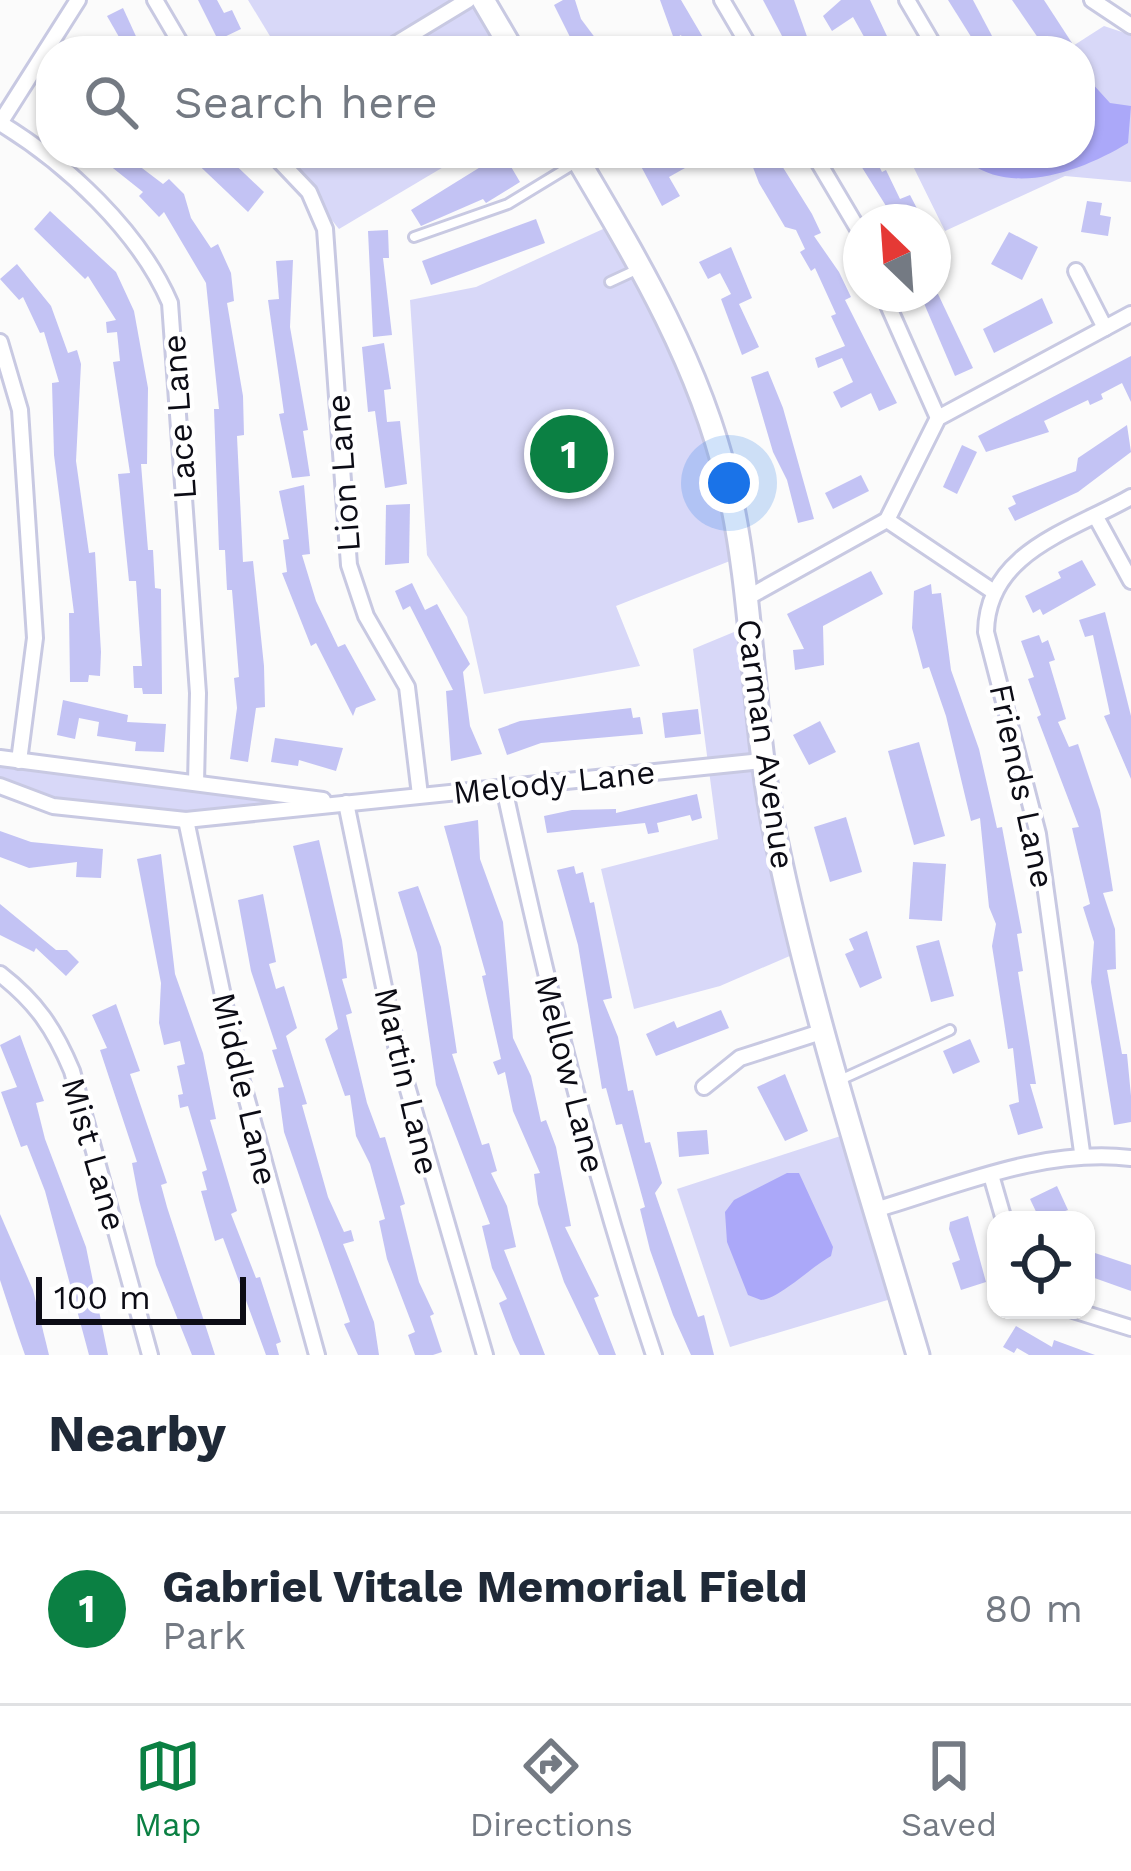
<!DOCTYPE html>
<html lang="en">
<head>
<meta charset="utf-8">
<style>
  body { margin:0; font-family:"Work Sans",sans-serif; background:#f6f6f7; color:#1f2937 }
  .controls { position:absolute; right:36px; bottom:36px; display:grid; overflow:hidden; border-radius:24px; box-shadow:0 3px 9px #0004 }
  .controls button { width:108px; height:108px; display:grid; place-items:center; padding:0; border:0; border-bottom:3px solid #e0e1e3; background:#fff; color:#1f2937; font:60px sans-serif }
  .compass { position:absolute; left:843px; top:204px; width:108px; height:108px; border-radius:50%; background:#fff; box-shadow:0 3px 9px #0004; rotate:335deg }
  .scale { position:absolute; left:36px; bottom:30px; width:210px; box-sizing:border-box; padding-left:12px; border:6px solid #0c0c15; border-top:0; font-size:33px; line-height:42px; white-space:nowrap; color:#0c0c15; -webkit-text-stroke:9px #fff; paint-order:stroke }
  .you { position:absolute; left:729px; top:483px; width:42px; height:42px; margin:-30px; border:9px solid #fff; border-radius:50%; background:#1a73e8; box-shadow:0 0 0 18px #1a73e833 }
  .badge { display:grid; place-items:center; width:78px; height:78px; border-radius:50%; background:#0b8043; color:#fff; font-size:39px; font-weight:700 }
  .pin { position:absolute; translate:-50% -50%; border:6px solid #fff; box-shadow:0 3px 12px #0006 }
  .list { margin:0; padding:0; list-style:none }
  h2 { display:flex; justify-content:space-between; align-items:center; height:156px; margin:0; padding:0 48px; font-size:51px }
  h2 small { font-size:39px; font-weight:400; color:#747a83 }
  .list li { display:grid; grid-template-columns:78px 1fr auto; gap:36px; align-items:center; box-sizing:border-box; height:192px; padding:0 48px; border-top:3px solid #e0e1e3 }
  .list b { display:block; font-size:45px; white-space:nowrap }
  .list p { margin:0; font-size:39px; white-space:nowrap; color:#747a83 }
  .list em { font-size:39px; font-style:normal; color:#747a83 }
  .icon { flex:none; width:66px; height:66px; fill:none; stroke:currentColor; stroke-width:2; stroke-linecap:round; stroke-linejoin:round }
  .map { position:relative; flex:none; width:1131px; height:1355px; overflow:hidden }
  .search { position:absolute; background:#fff; box-shadow:0 3px 9px #0004; left:36px; right:36px; top:36px; height:132px; display:flex; align-items:center; gap:30px; box-sizing:border-box; padding:0 42px; border-radius:48px; color:#747a83; font-size:45px }
  .sheet { height:348px; background:#fff }
  nav { display:flex; justify-content:space-around; align-items:center; box-sizing:border-box; height:168px; border-top:3px solid #e0e1e3; background:#fff; font-size:33px; color:#747a83 }
  nav a { display:grid; justify-items:center; gap:6px }
  nav .on { color:#0b8043 }
  .map>svg:first-child { display:block }
</style>
</head>
<body>
<div class="map">
<svg width="1131" height="1355" viewBox="0 0 1131 1355">
  <rect width="100%" height="100%" fill="#fbfbfb"/>
  <g fill="#d8d8f8">
    <path d="M248,0H472L501,51H279Z"/>
    <path d="M1104,26L1131,35V182L1065,176L945,231L907,154L1080,153V51H1065Z"/>
    <path d="M277,153H467L339,229Z"/>
    <path d="M614,224L683,354L740,557L616,606L640,666L484,694L467,617L427,555L410,300L476,287Z"/>
    <path d="M746,627L799,952L720,986L634,1009L601,869L718,839L693,649Z"/>
    <path d="M0,760L334,803L186,818L83,810L0,784Z"/>
    <path d="M853,1132L901,1296L730,1347L677,1189Z"/>
  </g>
  <g fill="#aba8f9">
    <path d="M1080,70L1110,103L1131,106L1128,143C1084,170 1015,196 970,163L969,153H1080Z"/>
    <path d="M787,1173H799L833,1247L831,1256C811,1267 779,1299 761,1300L748,1295L727,1242L725,1212L734,1200Z"/>
  </g>
  <g fill="#c3c3f4">
    <path d="M198,0H217L224,13L232,10L241,29L218,40Z"/>
    <path d="M563,0H575L581,19L605,51H577L554,5Z"/>
    <path d="M660,0H681L711,51H688L681,35L674,39Z"/>
    <path d="M763,0H794L810,45L790,51Z"/>
    <path d="M841,0H870L894,51H872L853,17L832,31L823,16Z"/>
    <path d="M948,0H973L1000,51H980Z"/>
    <path d="M1012,0H1044L1072,43L1047,51Z"/>
    <path d="M123,8L140,45L127,51L107,16Z"/>
    <path d="M94,153H142L134,162L163,184L169,179L184,194L191,218L211,248L218,244L231,273L234,301L227,303L243,396L244,435L237,436L243,562L253,561L264,666L265,707L256,708L248,762L230,759L237,708L234,678L239,677L232,590H227L225,550H219L214,409H219L206,283L164,212L159,217L139,196L143,192Z"/>
    <path d="M186,153H223L264,192L248,212Z"/>
    <path d="M503,153L520,182L486,203L483,199L421,226L411,210Z"/>
    <path d="M634,153H654L659,161L677,153L685,168L669,177L680,196L662,206Z"/>
    <path d="M758,153H774L812,214L821,233L814,236L839,272L851,297L845,300L897,403L879,411L871,393L841,408L833,392L853,382L842,358L818,368L815,358L845,346L831,316L836,314L815,268L811,271L800,252L805,249L796,230L785,227L759,183L749,157Z"/>
    <path d="M853,153H884L875,158L882,172L886,170L900,199L910,195L924,222H896Z"/>
    <path d="M1087,201L1102,203L1100,215L1111,217L1108,236L1081,232Z"/>
    <path d="M50,211L116,272L134,311L148,388L147,464H141L148,550H153L155,588L161,589L162,694H143L142,688H134L133,666H142L136,581H129L118,474L130,473L113,362L120,361L117,332L107,333L106,322L116,320L88,276L85,279L34,229Z"/>
    <path d="M536,219L545,243L431,285L422,261Z"/>
    <path d="M388,230L389,258H383L392,335L373,337L368,231Z"/>
    <path d="M1009,232L1038,247L1022,280L991,264Z"/>
    <path d="M731,247L752,298L739,304L759,347L742,355L721,299L731,294L720,273L708,279L699,262Z"/>
    <path d="M293,260L290,327L308,430L303,431L310,476L292,478L279,414L284,413L268,300L279,299L276,261Z"/>
    <path d="M17,264L51,306L68,353L77,350L81,364L76,461L89,553L95,552L101,652L100,676L89,675L88,682H70L69,613H74L54,455L52,383L59,382L44,332L40,333L23,297L19,300L0,279Z"/>
    <path d="M920,294H938L973,368L955,376Z"/>
    <path d="M1042,298L1053,323L994,353L983,329Z"/>
    <path d="M384,343L391,389L384,390L387,422L400,421L407,484L385,488L375,411L368,412L362,347Z"/>
    <path d="M1131,356V402L1122,383L1101,394L1103,399L1090,405L1088,400L1044,421L1049,432L986,452L978,436Z"/>
    <path d="M768,371L783,408L814,519L798,523L787,480L773,452L751,377Z"/>
    <path d="M1127,425L1131,452L1078,492L1015,521L1008,508L1016,504L1012,496L1076,471L1078,458Z"/>
    <path d="M962,445L977,452L957,494L943,487Z"/>
    <path d="M861,475L869,491L833,509L825,493Z"/>
    <path d="M304,485L310,554L302,555L316,601L338,647L345,644L376,700L356,708L353,716L316,643L311,646L282,573L287,572L283,540L289,539L279,491Z"/>
    <path d="M410,504L409,563L385,565L386,505Z"/>
    <path d="M1082,560L1096,585L1043,615L1040,609L1033,613L1025,596L1061,578L1058,572Z"/>
    <path d="M871,571L883,594L823,626L824,665L795,670L793,650L804,649L787,614Z"/>
    <path d="M412,583L425,610L437,604L470,664L463,672L470,726L482,754L451,761L446,691L453,690L410,606L403,610L395,591Z"/>
    <path d="M931,584L932,594L941,593L951,670L979,749L997,828L1002,827L1022,933L1017,934L1023,971L1018,972L1036,1084H1030L1043,1128L1018,1135L1009,1105L1019,1102L1013,1048L1008,1049L1004,1022L992,946L996,924L989,907L980,818L971,821L946,716L929,667L923,669L912,628L914,591Z"/>
    <path d="M1105,612L1131,716V779L1104,716L1110,714L1093,635L1085,637L1079,620Z"/>
    <path d="M1039,635L1042,643L1048,640L1055,660L1049,662L1066,719L1058,722L1069,747L1078,744L1100,810L1113,891L1103,893L1115,929L1116,969L1107,970L1122,1054H1127L1131,1096V1122L1114,1125L1091,982L1094,942L1083,907L1090,904L1072,828L1079,827L1037,717L1041,715L1028,679L1034,677L1021,641Z"/>
    <path d="M63,700L128,715L127,722L166,724L164,752L135,751L136,742L97,736L99,722L79,718L75,739L57,735Z"/>
    <path d="M631,708L633,718L640,717L643,734L541,743L507,755L498,729L520,721Z"/>
    <path d="M698,709L701,734L665,738L662,713Z"/>
    <path d="M820,721L836,752L809,765L793,735Z"/>
    <path d="M275,738L343,748L336,771L299,760L298,766L271,762Z"/>
    <path d="M919,742L945,836L914,845L888,751Z"/>
    <path d="M697,794L702,818L692,821L690,815L657,823L659,832L648,834L645,823L547,833L544,816L572,810L616,809V813Z"/>
    <path d="M846,817L862,872L830,882L814,827Z"/>
    <path d="M478,820L480,859L503,922L513,1038L531,1076L541,1122L546,1120L556,1147L571,1226L565,1227L599,1296L594,1298L616,1355H599L564,1282L538,1204L534,1174L540,1173L513,1111L505,1072L498,1075L493,1062L501,1059L482,976L486,975L444,826Z"/>
    <path d="M0,831L31,842L103,849L101,878L76,877L77,862L29,868L0,857Z"/>
    <path d="M319,840L342,940L347,978L342,979L352,1013L346,1015L367,1103L380,1138L385,1137L405,1204L400,1206L419,1282L434,1314L430,1316L442,1352L433,1355H415L408,1335L415,1332L387,1259L379,1221L385,1219L370,1164L356,1136L350,1095L345,1096L325,1039L338,1029L293,846Z"/>
    <path d="M161,854L175,974L203,1053L216,1119L210,1120L237,1211L231,1214L256,1278L260,1277L281,1342L276,1344L279,1355H266L223,1238L215,1241L201,1191L207,1190L202,1172L207,1170L188,1106L180,1108L178,1095L183,1094L177,1066L185,1064L180,1041L164,1045L159,1023L161,983L137,859Z"/>
    <path d="M913,862L946,864L942,921L909,919Z"/>
    <path d="M574,866L576,874L583,872L590,903L594,902L612,998L603,1000L618,1037L628,1091L633,1090L645,1143L650,1142L662,1183L655,1193L698,1317L704,1315L714,1355H691L673,1315L650,1250L640,1209L645,1207L622,1124L616,1125L606,1088L602,1089L578,945L557,870Z"/>
    <path d="M418,886L441,947L457,1053L452,1054L482,1145L489,1143L497,1171L491,1173L507,1206L516,1247L504,1250L545,1355H520L513,1340L499,1303L507,1299L492,1268L482,1226L490,1224L436,1085L417,953L398,892Z"/>
    <path d="M263,894L276,962L269,964L276,989L284,986L297,1028L286,1036L307,1104L302,1105L328,1197L344,1232L351,1230L354,1241L343,1244L374,1322L379,1355H358L344,1324L350,1322L284,1132L278,1088L284,1087L272,1050L277,1049L251,971L238,900Z"/>
    <path d="M0,904L56,950H67L79,962L66,976L36,948L34,952L0,935Z"/>
    <path d="M867,931L882,978L860,988L845,954L854,950L849,939Z"/>
    <path d="M939,940L954,996L931,1002L916,946Z"/>
    <path d="M116,1004L140,1071L130,1074L167,1183L161,1185L167,1207L215,1355H192L156,1265L139,1200L132,1163L137,1162L100,1050L107,1048L92,1015Z"/>
    <path d="M721,1010L729,1028L656,1056L646,1034L674,1021L677,1028Z"/>
    <path d="M20,1035L44,1101L36,1103L45,1139L86,1247L108,1355H89L45,1191L27,1145L21,1147L1,1092L17,1087L0,1045Z"/>
    <path d="M970,1039L980,1062L953,1074L943,1051Z"/>
    <path d="M785,1074L808,1131L785,1141L757,1087Z"/>
    <path d="M707,1130L709,1154L679,1157L677,1132Z"/>
    <path d="M1057,1186L1068,1210L1040,1220L1030,1199Z"/>
    <path d="M0,1214L33,1290L49,1355H25L18,1335L0,1280Z"/>
    <path d="M968,1216L986,1282L961,1290L952,1263L960,1260L949,1229L950,1222Z"/>
    <path d="M1086,1250L1131,1265V1291L1086,1275Z"/>
    <path d="M1016,1326L1052,1347L1054,1340L1095,1355H1029L1017,1348L1014,1353L1003,1347Z"/>
  </g>
  <g fill="none" stroke-linecap="round" stroke-linejoin="round">
    <defs>
      <g id="lane">
        <path d="M414,237L508,204L577,162"/>
        <path d="M610,282L636,270"/>
        <path d="M840,1080L950,1030"/>
      </g>
      <g id="street">
        <path d="M155,0L185,51"/>
        <path d="M722,0L752,51"/>
        <path d="M907,0L937,51"/>
        <path d="M1092,0L1131,26"/>
        <path d="M384,51L468,0"/>
        <path d="M0,123C66,163 139,231 170,303L198,693L196,783"/>
        <path d="M0,123L78,0"/>
        <path d="M272,153L309,192L325,229L349,565L366,616L407,687L420,795"/>
        <path d="M813,153L861,234"/>
        <path d="M1076,271L1105,328"/>
        <path d="M883,294L938,418"/>
        <path d="M0,342L20,410L35,638L19,761"/>
        <path d="M1096,517L1131,581"/>
        <path d="M887,520L991,590"/>
        <path d="M745,599L887,520L938,418L1131,314"/>
        <path d="M0,758L323,800"/>
        <path d="M0,786L53,806L186,820L762,761"/>
        <path d="M504,788C546,981 591,1168 654,1355"/>
        <path d="M346,803L398,1055L485,1355"/>
        <path d="M186,820L238,1067L317,1355"/>
        <path d="M0,974C36,1002 54,1028 72,1071L150,1355"/>
        <path d="M704,1087L740,1058L824,1031"/>
        <path d="M1082,1152L1038,834L986,632C987,552 1071,531 1131,497"/>
        <path d="M991,1175L1004,1220"/>
        <path d="M875,1210C959,1185 1043,1148 1131,1158"/>
        <path d="M1073,1310L1131,1328"/>
      </g>
      <g id="secondary">
        <path d="M483,0L513,51"/>
        <path d="M574,153C636,258 698,360 727,480C755,598 751,721 776,839C812,1013 868,1185 918,1355"/>
      </g>
    </defs>
    <use href="#lane" stroke="#c8c9e2" stroke-width="14"/>
    <use href="#street" stroke="#c8c9e2" stroke-width="20"/>
    <use href="#secondary" stroke="#c8c9e2" stroke-width="27"/>
    <use href="#lane" stroke="#fff" stroke-width="8"/>
    <use href="#street" stroke="#fff" stroke-width="14"/>
    <use href="#secondary" stroke="#fff" stroke-width="21"/>
  </g>
  <g text-anchor="middle" dominant-baseline="central" stroke-width="9" stroke-linejoin="round" paint-order="stroke">
    <g font-size="33" fill="#0c0c15" stroke="#fff">
      <text transform="translate(179 417) rotate(-94)">Lace Lane</text>
      <text transform="translate(343 473) rotate(-94)">Lion Lane</text>
      <text transform="translate(766 744) rotate(82)">Carman Avenue</text>
      <text transform="translate(554 782) rotate(-6)">Melody Lane</text>
      <text transform="translate(1022 786) rotate(78)">Friends Lane</text>
      <text transform="translate(570 1074) rotate(76)">Mellow Lane</text>
      <text transform="translate(407 1081) rotate(77)">Martin Lane</text>
      <text transform="translate(245 1089) rotate(77)">Middle Lane</text>
      <text transform="translate(94 1154) rotate(74)">Mist Lane</text>
    </g>
  </g>
</svg>
<div class="controls">
<button><svg class="icon" aria-label="locate" viewBox="0 0 24 24"><circle cx="12" cy="12" r="6"/><path d="M12 2v4M12 18v4M2 12h4M18 12h4"/></svg></button>
</div>
<svg class="compass" viewBox="-18 -18 36 36"><path d="M0-13l5 13h-10z" fill="#e53935"/><path d="M0 13l5-13h-10z" fill="#747a83"/></svg>
<div class="scale">100 m</div>
<div class="you"></div>
<div class="pin badge" style="left:569px;top:454px">1</div>
<div class="search"><svg class="icon" aria-label="search" viewBox="0 0 24 24"><circle cx="10" cy="10" r="6"/><path d="M15 15l6 6"/></svg>Search here</div>
</div>
<section class="sheet">
<h2>Nearby<small></small></h2>
<ul class="list">
<li><span class="badge">1</span><div><b>Gabriel Vitale Memorial Field</b><p>Park</p></div><em>80 m</em></li>
</ul>
</section>
<nav>
<a class="on"><svg class="icon" aria-label="map" viewBox="0 0 24 24"><path d="M3 6l6-2 6 2 6-2v14l-6 2-6-2-6 2zM9 4v14M15 6v14"/></svg>Map</a>
<a><svg class="icon" aria-label="directions" viewBox="0 0 24 24"><path d="M12 3l9 9-9 9-9-9zM9 14v-3h6M13 9l2 2-2 2"/></svg>Directions</a>
<a><svg class="icon" aria-label="saved" viewBox="0 0 24 24"><path d="M7 4h10v16l-5-4-5 4z"/></svg>Saved</a>
</nav>
</body>
</html>
